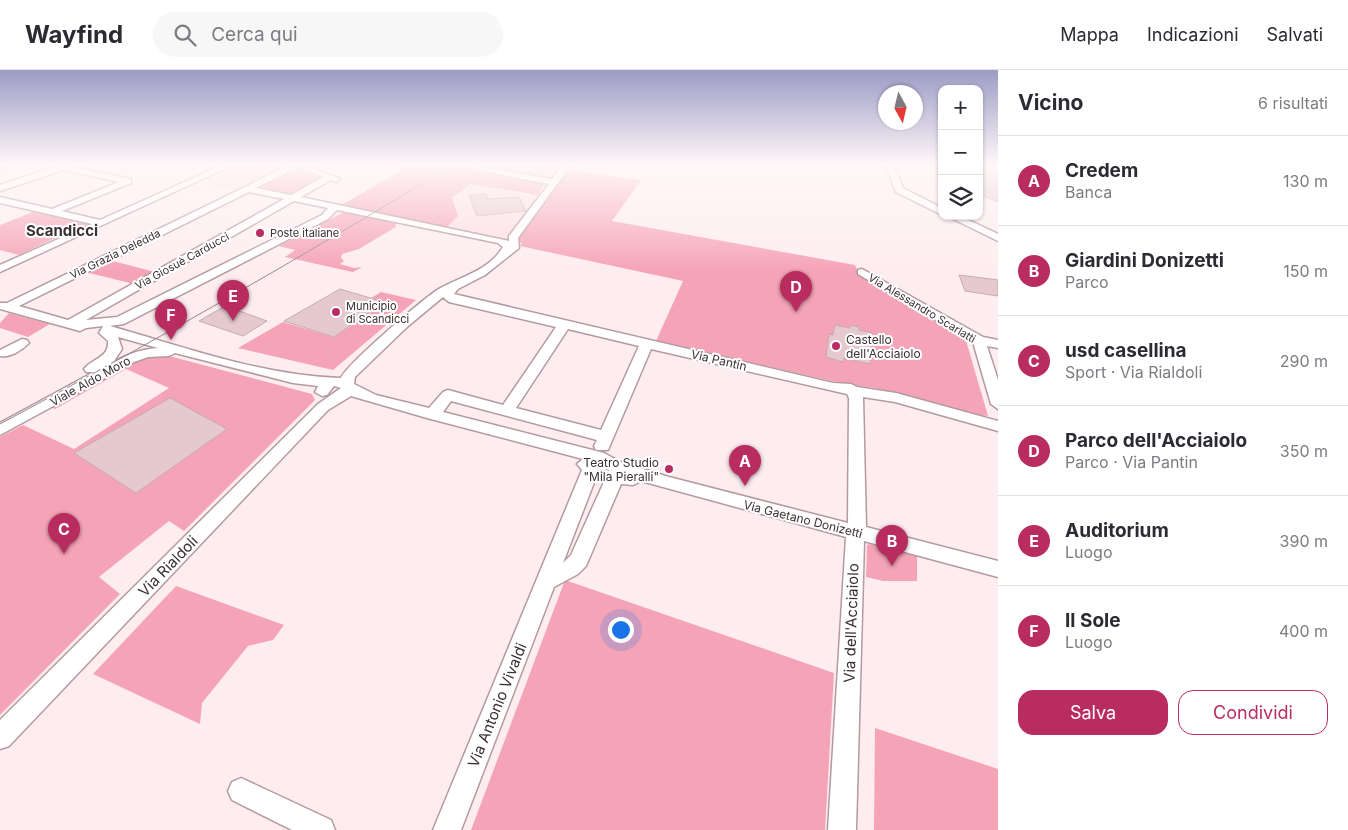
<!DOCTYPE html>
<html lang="it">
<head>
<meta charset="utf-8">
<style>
  body { margin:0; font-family:Inter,sans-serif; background:#f7f7f7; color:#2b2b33 }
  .controls { position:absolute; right:15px; top:15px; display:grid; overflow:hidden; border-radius:10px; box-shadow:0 1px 4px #0004 }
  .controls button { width:45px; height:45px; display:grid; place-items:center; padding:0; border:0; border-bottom:1px solid #e1e1e2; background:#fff; color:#2b2b33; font:25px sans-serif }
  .compass { position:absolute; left:878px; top:15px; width:45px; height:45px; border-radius:50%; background:#fff; box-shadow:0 1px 4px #0004; rotate:172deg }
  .you { position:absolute; left:620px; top:559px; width:18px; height:18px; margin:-12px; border:4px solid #fff; border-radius:50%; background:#1a73e8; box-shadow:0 0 0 8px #1a73e833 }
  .badge { display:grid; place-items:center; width:32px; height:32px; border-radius:50%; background:#b92c5f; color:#fff; font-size:16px; font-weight:700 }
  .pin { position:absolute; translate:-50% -41px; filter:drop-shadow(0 1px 2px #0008) }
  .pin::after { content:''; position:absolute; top:26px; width:18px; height:15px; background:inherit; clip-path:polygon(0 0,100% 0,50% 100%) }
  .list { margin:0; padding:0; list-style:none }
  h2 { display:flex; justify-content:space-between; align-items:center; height:65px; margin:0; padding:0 20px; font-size:21px }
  h2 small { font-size:16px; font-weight:400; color:#7c7c81 }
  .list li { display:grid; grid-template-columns:32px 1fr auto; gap:15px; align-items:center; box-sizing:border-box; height:90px; padding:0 20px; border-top:1px solid #e1e1e2 }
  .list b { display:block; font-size:19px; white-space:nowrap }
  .list p { margin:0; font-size:16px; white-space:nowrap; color:#7c7c81 }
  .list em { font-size:16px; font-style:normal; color:#7c7c81 }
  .actions { display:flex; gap:10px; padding:15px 20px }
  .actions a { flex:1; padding:11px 0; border:1px solid #b92c5f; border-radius:15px; text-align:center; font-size:18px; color:#b92c5f }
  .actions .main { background:#b92c5f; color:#fff }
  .icon { flex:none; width:28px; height:28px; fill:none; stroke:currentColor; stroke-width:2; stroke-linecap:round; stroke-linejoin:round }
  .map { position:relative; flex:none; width:998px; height:760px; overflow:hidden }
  header { display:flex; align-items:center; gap:30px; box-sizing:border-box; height:70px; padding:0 25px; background:#fff; border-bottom:1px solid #e1e1e2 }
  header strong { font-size:24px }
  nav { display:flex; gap:28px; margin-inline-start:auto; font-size:18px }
  .search { width:350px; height:45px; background:#f7f7f7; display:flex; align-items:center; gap:12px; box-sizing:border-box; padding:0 18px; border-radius:28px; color:#7c7c81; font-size:19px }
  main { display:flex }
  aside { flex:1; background:#fff }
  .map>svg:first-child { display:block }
</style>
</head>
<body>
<header>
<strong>Wayfind</strong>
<div class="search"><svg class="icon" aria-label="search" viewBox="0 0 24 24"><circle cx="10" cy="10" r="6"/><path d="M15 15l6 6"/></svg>Cerca qui</div>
<nav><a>Mappa</a><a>Indicazioni</a><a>Salvati</a></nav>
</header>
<main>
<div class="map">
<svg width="998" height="760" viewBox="0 0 998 760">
  <rect width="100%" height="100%" fill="#feedf0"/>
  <g fill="#fcdee4">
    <path d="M236,95H283L280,100L239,121L195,113Z"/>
    <path d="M488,95H565L553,110L483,98Z"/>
    <path d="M471,114L538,125L508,170L447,157L458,146L452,128Z"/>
  </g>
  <g fill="#f5a4b7">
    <path d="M411,95H475L470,99L545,112L538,125L471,114L452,128L458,146L447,157L338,137Z"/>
    <path d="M303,99L324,107L296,125L256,116L287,102Z"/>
    <path d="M565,100L641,110L612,151L855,195L859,204L965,267L988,346L971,344L875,318L845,314L656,271L683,211L520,176L522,173L516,172L517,167Z"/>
    <path d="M38,140L61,145L57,147L90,154L68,162L19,185L0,180V155Z"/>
    <path d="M344,142L395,151L396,157L359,179L342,184L341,188L344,191L340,194L354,198L362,197L353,202L285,187L295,180L279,176Z"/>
    <path d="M113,191L155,202L134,214L89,203Z"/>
    <path d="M381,222L416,230L333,300L238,278L283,252L334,267L385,233L371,228Z"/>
    <path d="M9,243L50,254L28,267L0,258V253Z"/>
    <path d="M152,286H169L312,324L315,330L184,461L169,451L99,507L120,524L0,645V367L23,355L74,379L169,318L126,299L55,339L51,337L132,292Z"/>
    <path d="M869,474L917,485V511H883L866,507L867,475Z"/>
    <path d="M565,510L834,603L825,760H471Z"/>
    <path d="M176,516L284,555L273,570L248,576L202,633L200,654L93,604Z"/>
    <path d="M875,658L998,699V760H874Z"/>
  </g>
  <g fill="#e5c9ce" stroke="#c6abb1">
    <path d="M538,95H556L542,105L527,103Z"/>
    <path d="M985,98L998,103V132L979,124V99Z"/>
    <path d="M486,124L488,129L519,127L526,141L477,146L469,125Z"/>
    <path d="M959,205L998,210V226L965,221Z"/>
    <path d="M340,219L384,232L334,267L284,251Z"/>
    <path d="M225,236L245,243L267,251L243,266L199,251Z"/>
    <path d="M835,255L850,258V255L855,256L859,257V260L872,263L870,294L844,288L843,292L826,287L829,264L833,265Z"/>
    <path d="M170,328L227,359L136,423L74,383Z"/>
  </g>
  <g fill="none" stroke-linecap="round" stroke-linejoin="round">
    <defs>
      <g id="minor">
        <path d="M0,95H9L0,99Z"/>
        <path d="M60,95H74L73,97L131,109V113L62,141L100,150L222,95H233L0,202V195L92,154L0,133V127L52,139L119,112L64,100L0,121V115Z"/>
        <path d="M282,95H290L286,103L256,118L291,125L323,107L292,95H304L340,109L336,112L331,110L301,127L509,171V166L549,114L476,100L472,98L473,96L483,95L482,97L552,109L563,95H571L518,168L519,178L485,205L458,219L454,224L833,313L851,314L857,317L896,323L998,351V361L895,332L863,327L866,457L998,491V507L864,471L856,760H828L846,467L641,411L633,415L621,414L586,496L578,504L554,517L461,760H433L582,400L577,394L583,389L427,348L351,326L328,340L9,676L0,679V650L318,334L341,318L334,316L327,325L322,326L315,322L318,316L293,313L175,283L169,286L148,287L134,292L0,365V353L94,302H86L84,299C93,288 109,288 108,271L99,263L103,256L86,258L80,261L0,239V233H7L245,117L280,99ZM249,122L284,129L68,250L19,236ZM294,131L328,138L322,145L117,247L86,250ZM337,140L498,173L503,177C489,201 459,207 437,220C421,231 347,294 341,308C263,306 185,277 110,256L124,254L328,149ZM443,227L449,232L556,257L503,335L448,320L443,322L429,338L376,325L354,314L355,307L407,257ZM568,259L639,276L601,360L516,338ZM118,267L158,278C137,279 121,288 103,297L114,291L122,279ZM651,279L847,324L849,328L848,453L669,407L620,392L604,383L443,342L451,331L597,370L594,376L596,380H608ZM593,392L609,400V401ZM595,410L604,412L571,485L563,493Z"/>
        <path d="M882,95L894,96L903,118L942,138V145L896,122L887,99Z"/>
        <path d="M947,146H960L998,164V171Z"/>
        <path d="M862,199L983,267L998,270V278L987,276L998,310V339L991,334L973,272L858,204V200Z"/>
        <path d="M22,269L27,270L29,273C22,280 10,288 0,286V280Z"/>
        <path d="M241,708L331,750L335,760H292L232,730L228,721L232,712Z"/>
      </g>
    </defs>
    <use href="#minor" stroke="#b49a9f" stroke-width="3"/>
    <use href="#minor" fill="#fff" fill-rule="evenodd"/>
    <path stroke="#96888b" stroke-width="1" d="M0,354C154,272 305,185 453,95"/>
  </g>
  <linearGradient id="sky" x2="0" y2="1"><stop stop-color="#9c9cc4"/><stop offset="0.47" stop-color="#fff7f8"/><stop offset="1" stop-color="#fff7f8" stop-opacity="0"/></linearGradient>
  <rect width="998" height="201" fill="url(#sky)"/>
  <g fill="#b92c5f" stroke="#fff" stroke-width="2">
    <circle cx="260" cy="163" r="5"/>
    <circle cx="336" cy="242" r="5"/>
    <circle cx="836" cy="276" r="5"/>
    <circle cx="669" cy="399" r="5"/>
  </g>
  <g text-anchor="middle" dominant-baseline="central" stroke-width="4" stroke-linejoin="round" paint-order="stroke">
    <g font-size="11" fill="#3a2f31" stroke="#fff" text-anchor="start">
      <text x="270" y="163">Poste italiane</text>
      <text x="346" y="236">Municipio<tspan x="346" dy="13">di Scandicci</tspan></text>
    </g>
    <g font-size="11" fill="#3a2f31" stroke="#fff">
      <text transform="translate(115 184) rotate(-26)">Via Grazia Deledda</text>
      <text transform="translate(182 191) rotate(-29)">Via Giosuè Carducci</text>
      <text transform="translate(922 238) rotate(31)">Via Alessandro Scarlatti</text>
    </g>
    <g font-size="12" fill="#3a2f31" stroke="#fff" text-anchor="start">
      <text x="846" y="269">Castello<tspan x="846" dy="14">dell'Acciaiolo</tspan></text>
      <text x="659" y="392" text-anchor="end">Teatro Studio<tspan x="659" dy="14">"Mila Pieralli"</tspan></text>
    </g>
    <g font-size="12" fill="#3a2f31" stroke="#fff">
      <text transform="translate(719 290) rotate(13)">Via Pantin</text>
      <text transform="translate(90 311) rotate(-29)">Viale Aldo Moro</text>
      <text transform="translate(803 449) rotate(14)">Via Gaetano Donizetti</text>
    </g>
    <g font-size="15" font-weight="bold" fill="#3a2f31" stroke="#fff">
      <text x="62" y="160">Scandicci</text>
    </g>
    <g font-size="15" fill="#3a2f31" stroke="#fff">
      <text transform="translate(168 496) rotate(-46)">Via Rialdoli</text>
      <text transform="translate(851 553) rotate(-88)">Via dell'Acciaiolo</text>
      <text transform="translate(497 635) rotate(-68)">Via Antonio Vivaldi</text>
    </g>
  </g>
</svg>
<div class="controls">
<button>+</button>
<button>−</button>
<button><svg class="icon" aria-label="layers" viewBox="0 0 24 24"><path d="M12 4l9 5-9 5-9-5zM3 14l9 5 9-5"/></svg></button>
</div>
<svg class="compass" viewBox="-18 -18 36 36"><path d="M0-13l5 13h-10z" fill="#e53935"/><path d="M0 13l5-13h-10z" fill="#7c7c81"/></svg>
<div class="you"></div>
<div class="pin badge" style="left:745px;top:416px">A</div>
<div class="pin badge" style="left:892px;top:496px">B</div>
<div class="pin badge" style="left:64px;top:484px">C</div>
<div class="pin badge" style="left:796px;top:242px">D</div>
<div class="pin badge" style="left:233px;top:251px">E</div>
<div class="pin badge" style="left:171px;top:270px">F</div>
</div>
<aside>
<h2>Vicino<small>6 risultati</small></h2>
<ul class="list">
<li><span class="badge">A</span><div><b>Credem</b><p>Banca</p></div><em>130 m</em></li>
<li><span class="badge">B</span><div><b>Giardini Donizetti</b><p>Parco</p></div><em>150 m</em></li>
<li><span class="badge">C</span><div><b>usd casellina</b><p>Sport · Via Rialdoli</p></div><em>290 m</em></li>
<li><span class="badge">D</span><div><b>Parco dell'Acciaiolo</b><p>Parco · Via Pantin</p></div><em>350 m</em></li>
<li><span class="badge">E</span><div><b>Auditorium</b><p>Luogo</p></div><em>390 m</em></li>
<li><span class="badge">F</span><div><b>Il Sole</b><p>Luogo</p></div><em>400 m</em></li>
</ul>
<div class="actions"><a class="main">Salva</a><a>Condividi</a></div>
</aside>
</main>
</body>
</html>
